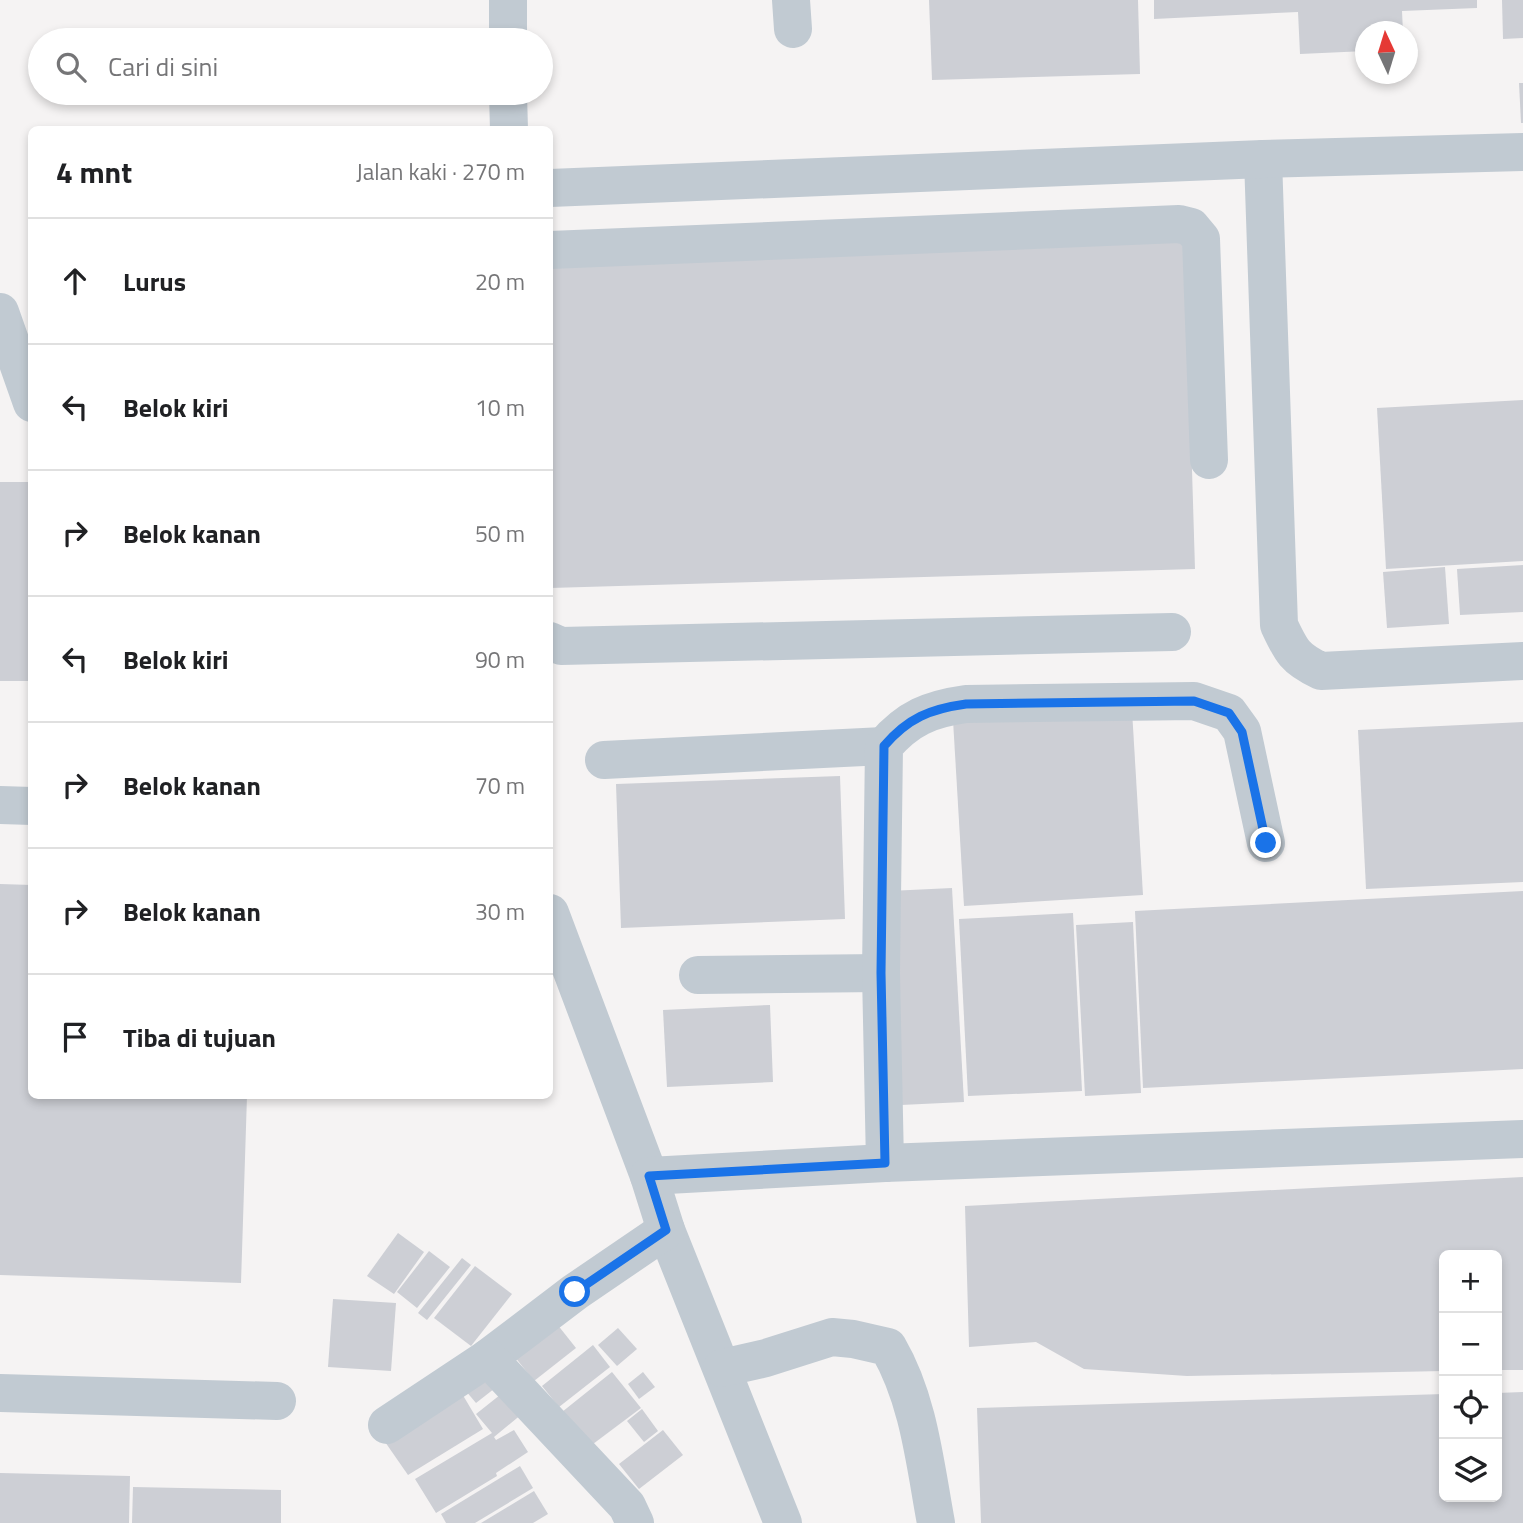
<!DOCTYPE html>
<html lang="id">
<head>
<meta charset="utf-8">
<style>
  body { margin:0; font-family:"Titillium Web",sans-serif; background:#f2f2f2; color:#202124 }
  .controls { position:absolute; right:21px; bottom:21px; display:grid; overflow:hidden; border-radius:10px; box-shadow:0 4px 10px #0003 }
  .controls button { width:63px; height:63px; display:grid; place-items:center; padding:0; border:0; border-bottom:2px solid #e0e0e0; background:#fff; color:#202124; font:35px sans-serif }
  .compass { position:absolute; left:1355px; top:21px; width:63px; height:63px; border-radius:50%; background:#fff; box-shadow:0 4px 10px #0003; rotate:356deg }
  .stop { position:absolute; width:21px; height:21px; margin:-16px; border:5px solid #1a73e8; border-radius:50%; background:#fff }
  .stop.end { background:#1a73e8; border-color:#fff; box-shadow:0 2px 7px #0008 }
  .list { margin:0; padding:0; list-style:none }
  h2 { display:flex; justify-content:space-between; align-items:center; height:91px; margin:0; padding:0 28px; font-size:30px }
  h2 small { font-size:23px; font-weight:400; color:#757577 }
  .list li { display:grid; grid-template-columns:46px 1fr auto; gap:21px; align-items:center; box-sizing:border-box; height:126px; padding:0 28px; border-top:2px solid #e0e0e0 }
  .list b { display:block; font-size:26px; white-space:nowrap }
  .list em { font-size:23px; font-style:normal; color:#757577 }
  .icon { flex:none; width:38px; height:38px; fill:none; stroke:currentColor; stroke-width:2; stroke-linecap:round; stroke-linejoin:round }
  .map { position:relative; flex:none; width:1523px; height:1523px; overflow:hidden }
  .search { position:absolute; background:#fff; box-shadow:0 4px 10px #0003; left:28px; top:28px; width:525px; height:77px; display:flex; align-items:center; gap:18px; box-sizing:border-box; padding:0 24px; border-radius:38px; color:#757577; font-size:26px }
  .panel { position:absolute; background:#fff; box-shadow:0 4px 10px #0003; left:28px; top:126px; width:525px; height:973px; border-radius:10px }
  .map>svg:first-child { display:block }
</style>
</head>
<body>
<div class="map">
<svg width="1523" height="1523" viewBox="0 0 1523 1523">
  <rect width="100%" height="100%" fill="#f5f3f3"/>
  <g fill="#cdcfd5">
    <path d="M929,0H1138L1140,74L932,80Z"/>
    <path d="M1154,0H1477V8L1402,11L1403,32H1366V51L1300,54L1298,12L1154,19Z"/>
    <path d="M1502,0H1523V38L1503,39Z"/>
    <path d="M1519,83H1523V123H1521Z"/>
    <path d="M1185,237L1195,569L550,588V256Z"/>
    <path d="M1523,400V561L1386,569L1377,408Z"/>
    <rect x="0" y="482" width="32" height="199"/>
    <path d="M1523,565V612L1460,615L1457,569Z"/>
    <path d="M1445,567L1449,624L1387,628L1383,572Z"/>
    <path d="M1132,710L1143,895L964,906L953,720Z"/>
    <path d="M1523,722V882L1366,889L1358,730Z"/>
    <path d="M840,776L845,919L621,928L616,784Z"/>
    <path d="M0,884L32,885V1096H247L241,1283L0,1275Z"/>
    <path d="M952,888L964,1102L901,1105L889,891Z"/>
    <path d="M1523,891V1069L1143,1088L1135,911Z"/>
    <path d="M1073,913L1082,1091L968,1096L959,919Z"/>
    <path d="M1133,922L1141,1093L1085,1096L1076,925Z"/>
    <path d="M770,1005L773,1082L667,1087L663,1010Z"/>
    <path d="M1523,1177V1370H1497V1255H1444V1371L1187,1376L1084,1369L1036,1342L969,1347L965,1206Z"/>
    <path d="M398,1233L424,1252L394,1294L367,1276Z"/>
    <path d="M429,1251L450,1267L417,1308L397,1292Z"/>
    <path d="M462,1258L471,1265L427,1320L418,1313Z"/>
    <path d="M475,1266L512,1294L471,1346L434,1318Z"/>
    <path d="M333,1299L396,1303L391,1371L328,1367Z"/>
    <path d="M549,1314L576,1348L534,1381L507,1347Z"/>
    <path d="M618,1328L637,1349L617,1366L598,1345Z"/>
    <path d="M593,1345L610,1367L559,1407L542,1386Z"/>
    <path d="M612,1372L641,1408L589,1447L562,1412Z"/>
    <path d="M643,1372L655,1387L639,1399L628,1384Z"/>
    <path d="M504,1381L476,1403L460,1384Z"/>
    <path d="M510,1387L528,1409L494,1437L496,1440L514,1430L528,1452L496,1473L497,1476L436,1513L415,1479L492,1433L476,1414Z"/>
    <path d="M461,1392L483,1429L408,1475L383,1439Z"/>
    <path d="M1523,1392V1523H981L977,1408L1444,1394V1497H1497V1393Z"/>
    <path d="M642,1409L658,1431L644,1442L627,1421Z"/>
    <path d="M663,1430L683,1455L639,1489L619,1464Z"/>
    <path d="M520,1466L533,1488L475,1523H446L441,1514Z"/>
    <path d="M0,1473L130,1476L129,1523H0Z"/>
    <path d="M133,1487L281,1490V1523H132Z"/>
    <path d="M534,1491L548,1514L533,1523H481Z"/>
  </g>
  <g fill="none" stroke-linecap="round" stroke-linejoin="round">
    <g stroke="#c1cad2" stroke-width="38">
      <path d="M508,0V40"/>
      <path d="M791,0L793,29"/>
      <path d="M508,93L509,130"/>
      <path d="M1263,159L1279,625C1291,651 1295,659 1321,671L1523,661"/>
      <path d="M550,188L1263,159L1523,152"/>
      <path d="M550,250L1179,224L1191,227L1201,239L1209,460"/>
      <path d="M0,312L32,403"/>
      <path d="M550,641L561,646L1172,632"/>
      <path d="M604,760L884,746"/>
      <path d="M0,805L32,806"/>
      <path d="M550,913L649,1176L666,1230L783,1523"/>
      <path d="M698,975L881,973"/>
      <path d="M885,1163L881,973L884,746C908,718 930,709 966,704L1194,701L1229,713L1242,731L1266,843"/>
      <path d="M649,1176L885,1163L1523,1139"/>
      <path d="M488,1358L575,1292L666,1230"/>
      <path d="M722,1368L766,1358L832,1337L853,1339L888,1347C919,1400 925,1464 936,1523"/>
      <path d="M0,1393L277,1401"/>
      <path d="M387,1425L488,1358L627,1506L635,1523"/>
    </g>
  </g>
  <g fill="none" stroke-linecap="round" stroke-linejoin="round">
    <path stroke="#1a73e8" stroke-width="9" d="M575,1292L666,1230L649,1176L885,1163L881,973L884,746C908,718 930,709 966,704L1194,701L1229,713L1242,732L1266,843"/>
  </g>
</svg>
<div class="controls">
<button>+</button>
<button>−</button>
<button><svg class="icon" aria-label="locate" viewBox="0 0 24 24"><circle cx="12" cy="12" r="6"/><path d="M12 2v4M12 18v4M2 12h4M18 12h4"/></svg></button>
<button><svg class="icon" aria-label="layers" viewBox="0 0 24 24"><path d="M12 4l9 5-9 5-9-5zM3 14l9 5 9-5"/></svg></button>
</div>
<svg class="compass" viewBox="-18 -18 36 36"><path d="M0-13l5 13h-10z" fill="#e53935"/><path d="M0 13l5-13h-10z" fill="#757577"/></svg>
<div class="stop" style="left:575px;top:1292px"></div>
<div class="stop end" style="left:1266px;top:843px"></div>
<div class="search"><svg class="icon" aria-label="search" viewBox="0 0 24 24"><circle cx="10" cy="10" r="6"/><path d="M15 15l6 6"/></svg>Cari di sini</div>
<section class="panel">
<h2>4 mnt<small>Jalan kaki · 270 m</small></h2>
<ul class="list">
<li><svg class="icon" aria-label="ahead" viewBox="0 0 24 24"><path d="M12 20V5M6 11l6-6 6 6"/></svg><div><b>Lurus</b></div><em>20 m</em></li>
<li><svg class="icon" aria-label="left" viewBox="0 0 24 24"><path d="M17 20v-9H6M10 6l-5 5 5 5"/></svg><div><b>Belok kiri</b></div><em>10 m</em></li>
<li><svg class="icon" aria-label="right" viewBox="0 0 24 24"><path d="M7 20v-9h11M14 6l5 5-5 5"/></svg><div><b>Belok kanan</b></div><em>50 m</em></li>
<li><svg class="icon" aria-label="left" viewBox="0 0 24 24"><path d="M17 20v-9H6M10 6l-5 5 5 5"/></svg><div><b>Belok kiri</b></div><em>90 m</em></li>
<li><svg class="icon" aria-label="right" viewBox="0 0 24 24"><path d="M7 20v-9h11M14 6l5 5-5 5"/></svg><div><b>Belok kanan</b></div><em>70 m</em></li>
<li><svg class="icon" aria-label="right" viewBox="0 0 24 24"><path d="M7 20v-9h11M14 6l5 5-5 5"/></svg><div><b>Belok kanan</b></div><em>30 m</em></li>
<li><svg class="icon" aria-label="arrive" viewBox="0 0 24 24"><path d="M6 21V4h12l-3 4 3 4H6"/></svg><div><b>Tiba di tujuan</b></div></li>
</ul>
</section>
</div>
</body>
</html>
